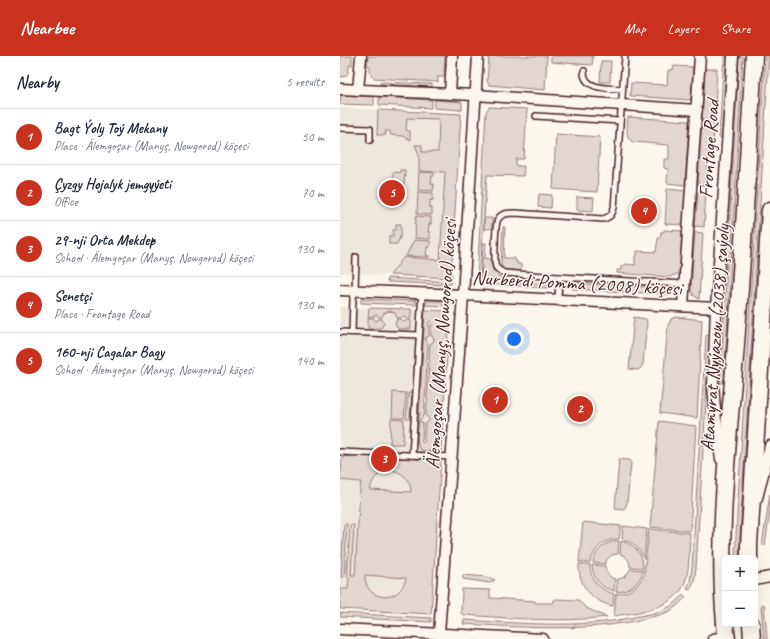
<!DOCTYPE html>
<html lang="en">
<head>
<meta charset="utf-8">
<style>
  body { margin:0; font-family:Caveat,sans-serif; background:#f2f2f3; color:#1f2937 }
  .controls { position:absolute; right:12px; bottom:12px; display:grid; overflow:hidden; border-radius:6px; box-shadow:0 4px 16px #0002 }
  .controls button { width:36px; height:36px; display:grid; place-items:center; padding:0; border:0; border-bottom:1px solid #e0e1e3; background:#fff; color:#1f2937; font:20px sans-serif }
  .you { position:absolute; left:174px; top:283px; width:14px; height:14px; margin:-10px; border:3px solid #fff; border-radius:50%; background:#1a73e8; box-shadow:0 0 0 6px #1a73e833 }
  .badge { display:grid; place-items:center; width:26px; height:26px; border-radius:50%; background:#c8321e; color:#fff; font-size:13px; font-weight:700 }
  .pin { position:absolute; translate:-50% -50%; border:2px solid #fff; box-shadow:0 1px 4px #0006 }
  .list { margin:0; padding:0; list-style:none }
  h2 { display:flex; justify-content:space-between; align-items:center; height:52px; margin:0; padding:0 16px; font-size:17px }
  h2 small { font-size:13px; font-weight:400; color:#747a83 }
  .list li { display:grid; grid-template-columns:26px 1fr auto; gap:12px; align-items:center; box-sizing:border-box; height:56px; padding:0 16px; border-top:1px solid #e0e1e3 }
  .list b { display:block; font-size:15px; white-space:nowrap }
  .list p { margin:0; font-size:13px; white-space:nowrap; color:#747a83 }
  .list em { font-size:13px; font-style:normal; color:#747a83 }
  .map { position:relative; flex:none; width:430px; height:583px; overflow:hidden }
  header { display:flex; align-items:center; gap:24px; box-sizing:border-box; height:56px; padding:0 20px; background:#c8321e; color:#fff }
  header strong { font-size:19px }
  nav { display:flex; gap:22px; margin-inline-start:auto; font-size:14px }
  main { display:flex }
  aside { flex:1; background:#fff }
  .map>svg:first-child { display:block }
</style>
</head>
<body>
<header>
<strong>Nearbee</strong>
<nav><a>Map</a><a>Layers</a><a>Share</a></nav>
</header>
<main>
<aside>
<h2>Nearby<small>5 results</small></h2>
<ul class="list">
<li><span class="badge">1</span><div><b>Bagt Ýoly Toý Mekany</b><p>Place · Älemgoşar (Manyş, Nowgorod) köçesi</p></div><em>50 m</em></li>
<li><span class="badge">2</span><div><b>Çyzgy Hojalyk jemgyýeti</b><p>Office</p></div><em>70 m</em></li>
<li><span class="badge">3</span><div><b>29-nji Orta Mekdep</b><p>School · Älemgoşar (Manyş, Nowgorod) köçesi</p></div><em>130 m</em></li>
<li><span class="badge">4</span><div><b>Senetçi</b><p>Place · Frontage Road</p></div><em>130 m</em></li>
<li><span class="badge">5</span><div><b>160-nji Cagalar Bagy</b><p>School · Älemgoşar (Manyş, Nowgorod) köçesi</p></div><em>140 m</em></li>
</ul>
</aside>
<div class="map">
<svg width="430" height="583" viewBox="0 0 430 583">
  <rect width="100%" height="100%" fill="#fbf7ec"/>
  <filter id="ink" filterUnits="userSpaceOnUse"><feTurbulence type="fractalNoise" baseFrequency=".025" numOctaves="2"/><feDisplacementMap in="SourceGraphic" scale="8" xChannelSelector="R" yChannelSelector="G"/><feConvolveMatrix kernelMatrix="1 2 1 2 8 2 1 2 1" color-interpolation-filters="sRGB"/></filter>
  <g filter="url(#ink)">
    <g fill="#eee7de">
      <path d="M0,52L109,57L99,221L0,217Z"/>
      <path d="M0,251L97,254L79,557L0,553Z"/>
    </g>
    <g fill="#e2d7d0" stroke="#967b7e" fill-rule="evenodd">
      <path d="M0,0H12V9H9C9,16 8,21 0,21Z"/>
      <path d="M28,0H105L104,21H97L98,22V26L34,22L30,18V10H27Z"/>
      <path d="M149,0H207L205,34L149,29L147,25Z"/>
      <path d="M211,0H253L252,9L211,6Z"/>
      <path d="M384,0H387L382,82H379Z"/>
      <path d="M399,0H403L384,327H380Z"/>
      <path d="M425,0H429L401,460L399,502H395L397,460Z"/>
      <path d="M261,5H271L270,26H260Z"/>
      <path d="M334,10L353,11L351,44L290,40L291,27L327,29L328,14H333Z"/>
      <path d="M365,13H377L373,92L368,105L366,130L358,129Z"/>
      <path d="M41,26L92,28V31L40,28Z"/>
      <path d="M1,39L34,41V49L0,48Z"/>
      <path d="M39,41L92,44L91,52L39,49Z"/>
      <path d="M95,44L122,46V54L94,52Z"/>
      <path d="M149,51L187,53L184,103H176V110H184L183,120L147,119L144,162H152V172L148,173H144V163L140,223L208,228V232L141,228L137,225L146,56Z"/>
      <path d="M38,54L121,58L111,222L50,219L64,201L100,204L105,116L79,115V98L75,89H82V96H98L99,63L67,62L66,74L70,75V84L63,80L51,79L50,75H45L46,79H37Z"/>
      <path d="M288,61L349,65L345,129L327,127L328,113L324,112V103H329V89L293,86C284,82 288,70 288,61Z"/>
      <path d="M216,78L260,81L257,136L213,133Z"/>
      <path d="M60,114H65L63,146L55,145L56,137H54V131H52L53,116L60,117Z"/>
      <path d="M79,116L94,117V120H92L91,128H94L93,135L78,134Z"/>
      <path d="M327,133L345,135L343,169L325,168Z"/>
      <path d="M78,136L93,137V144H90V152H92V159L77,158Z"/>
      <path d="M358,136H366L364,171L355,170Z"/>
      <path d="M199,138L212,139L211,152L198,151Z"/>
      <path d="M237,141L254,142L253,155L237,154Z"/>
      <path d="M76,160L91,161V168H89L88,176H90V183L75,182Z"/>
      <path d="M56,168H61V179L57,188H49V180H53V174H56Z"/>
      <path d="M163,171H165L164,202H175V205H177V208H181V215L166,214L162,211L161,208Z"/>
      <path d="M324,174L342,175L340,212L337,218L330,221L277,217V214H281V210H284V208L295,209V200H297V195L316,196L318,182H320L321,176H324Z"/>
      <path d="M355,176L363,177L359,243L353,239L351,234Z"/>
      <path d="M74,184L90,185V191H87L86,199L89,200V201L66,200Z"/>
      <path d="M143,187H146L145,202L150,203C152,213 154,220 165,223V224L141,223Z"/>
      <path d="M47,222L112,226L111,228L107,229L49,226H47Z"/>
      <path d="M233,227L340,233V239L232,233Z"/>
      <path d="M21,243L76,245V249L21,247Z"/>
      <path d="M86,245H104L110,248V250L85,249Z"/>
      <path d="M29,252L71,253V262H67L64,260L61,262H57L55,257L50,255L44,257L42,261H39L36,259L33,261H28Z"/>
      <path d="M85,254L110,255L101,395C96,395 85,396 81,394C75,391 78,371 79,365H81L83,368L82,383L81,385L83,387L85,385L84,383L85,368L87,367L89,364L88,361L86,360L87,346L88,345L87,343L89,307L90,305L89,303L90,288L92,287L94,284L93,281L91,280V269L93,268L91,265L88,267L89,269V280L87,281L85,283L86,286L88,288L87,303L86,305L87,306L85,343L84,344L85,346L84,360L81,363H79Z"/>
      <path d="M294,261L306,263L307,266L303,308L301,312L298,314L289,313Z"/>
      <path d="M337,261L362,264L357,362L320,357L328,270L331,263Z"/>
      <path d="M28,262H33L36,265L39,263H42L44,267L41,272H28Z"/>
      <path d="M57,263H61L64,266L66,265L67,264H71V273H58L55,268Z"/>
      <path d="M366,279H370L356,512L354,525L350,534L347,533L350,525L352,512Z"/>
      <path d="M53,336L66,337L64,362H52Z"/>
      <path d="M68,337H72L70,363H66Z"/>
      <path d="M51,363L64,364L63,388H50Z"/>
      <path d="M319,365L356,370L350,475L310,471Z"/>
      <path d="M17,399L53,402V404H55V402L101,404L91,558L0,553V533H8L9,522L7,521L10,469H14L11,519H15L20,433L21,426L0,424V416H1L2,404L3,401ZM52,414C64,417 71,424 71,436L30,434C32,422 40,415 52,414ZM25,519L66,522C61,549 24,546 25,519Z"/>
      <path d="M279,403L288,404L291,405V407L287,447L285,452L282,453L275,452Z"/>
      <path d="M430,438V455L425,489H422Z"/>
      <path d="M243,466L281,470L279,483C264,483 254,492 250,507L239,506Z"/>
      <path d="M4,468H7L4,521H1Z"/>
      <path d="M283,470L307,473L304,503C300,492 293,486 282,483Z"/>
      <path d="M309,473L350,477C349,492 350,508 346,523C338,553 299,556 274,560L276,538C289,538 298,531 304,519Z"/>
      <path d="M274,485H279L278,498C271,498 267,502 265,508L253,507C255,495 263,488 274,485Z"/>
      <path d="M281,485C295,488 303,498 303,512L290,511C290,504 286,500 280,498Z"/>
      <path d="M239,508L250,509C250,524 260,534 274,538L273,550C252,546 238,529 239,508Z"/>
      <path d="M252,509L265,510C266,517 269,521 275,523L274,535C261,532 253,523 252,509Z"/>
      <path d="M290,513L303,514C300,527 290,536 276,536L278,523C284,522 288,519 290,513Z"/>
      <path d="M123,519L148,521L155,524L150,527L123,523Z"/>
      <path d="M122,533L150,534V542L195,545V547H213L214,544L216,543L238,544L246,552L267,561C219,567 171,562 124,559L121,557V556Z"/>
      <path d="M343,538L346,541C341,546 336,551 330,555C319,560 307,562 295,565C238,576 180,571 123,568L124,564C180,567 239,573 295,561C306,559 317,557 327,552C334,549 339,544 343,538Z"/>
      <path d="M424,548L427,583H424L421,549Z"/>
      <path d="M0,557L91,562V566L0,561Z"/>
    </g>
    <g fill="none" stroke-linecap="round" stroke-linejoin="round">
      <defs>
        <g id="service">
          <path d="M285,0L274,152C272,159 270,161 263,163L175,157C169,157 162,157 158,163C155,168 154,206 156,211C158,214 160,215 164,217L219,221L344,228"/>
          <path d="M244,15C243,34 269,32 282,33"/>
          <path d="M196,60L280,65"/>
          <path d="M0,72L30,73V84"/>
          <path d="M218,244L219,221"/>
          <path d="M0,276L79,279"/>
          <path d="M12,276L13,242L15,235L16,201"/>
          <path d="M0,396L112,401"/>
          <path d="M72,399L82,237"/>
        </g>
        <g id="minor">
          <path d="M0,33L135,39L357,54"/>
          <path d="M18,34L21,0"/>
          <path d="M110,38L112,0"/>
          <path d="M0,234L123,239L376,252"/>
          <path d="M343,250L360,0"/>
          <path d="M381,403L377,377L373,329L376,252L393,0"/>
          <path d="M417,442L430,390"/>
          <path d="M415,524L430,521"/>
          <path d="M0,573L203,583"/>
          <path d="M99,578L123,239L138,0"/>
          <path d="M373,583L386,580"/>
        </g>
        <g id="primary">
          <path d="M409,502V489L430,154"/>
          <path d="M385,567C377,479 388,389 395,301C403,201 408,100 414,0"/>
          <path d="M385,568L387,583"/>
          <path d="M411,568L412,583"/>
        </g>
      </defs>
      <use href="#service" stroke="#4a1f2b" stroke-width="8"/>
      <use href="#minor" stroke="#4a1f2b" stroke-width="13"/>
      <use href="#primary" stroke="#4a1f2b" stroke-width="19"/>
      <use href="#service" stroke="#fbf7ec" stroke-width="5"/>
      <use href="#minor" stroke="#fbf7ec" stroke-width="10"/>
      <use href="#primary" stroke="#fbf7ec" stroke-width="16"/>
    </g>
  </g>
  <g text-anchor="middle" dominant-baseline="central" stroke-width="3" stroke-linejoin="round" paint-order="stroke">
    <g font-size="20" fill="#4a1f2b" stroke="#fbf7ec">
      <text transform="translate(369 93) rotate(-86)">Frontage Road</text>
      <text transform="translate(237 227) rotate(3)">Nurberdi Pomma (2008) köçesi</text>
      <text transform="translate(375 282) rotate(-86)">Atamyrat Nyýazow (2038) şaýoly</text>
      <text transform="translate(101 288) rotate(-86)">Älemgoşar (Manyş, Nowgorod) köçesi</text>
    </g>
  </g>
</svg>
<div class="controls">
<button>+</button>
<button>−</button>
</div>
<div class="you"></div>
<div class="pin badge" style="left:155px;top:344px">1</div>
<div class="pin badge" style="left:240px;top:353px">2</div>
<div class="pin badge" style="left:44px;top:403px">3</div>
<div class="pin badge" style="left:304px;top:155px">4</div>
<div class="pin badge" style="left:52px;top:137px">5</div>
</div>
</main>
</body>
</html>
